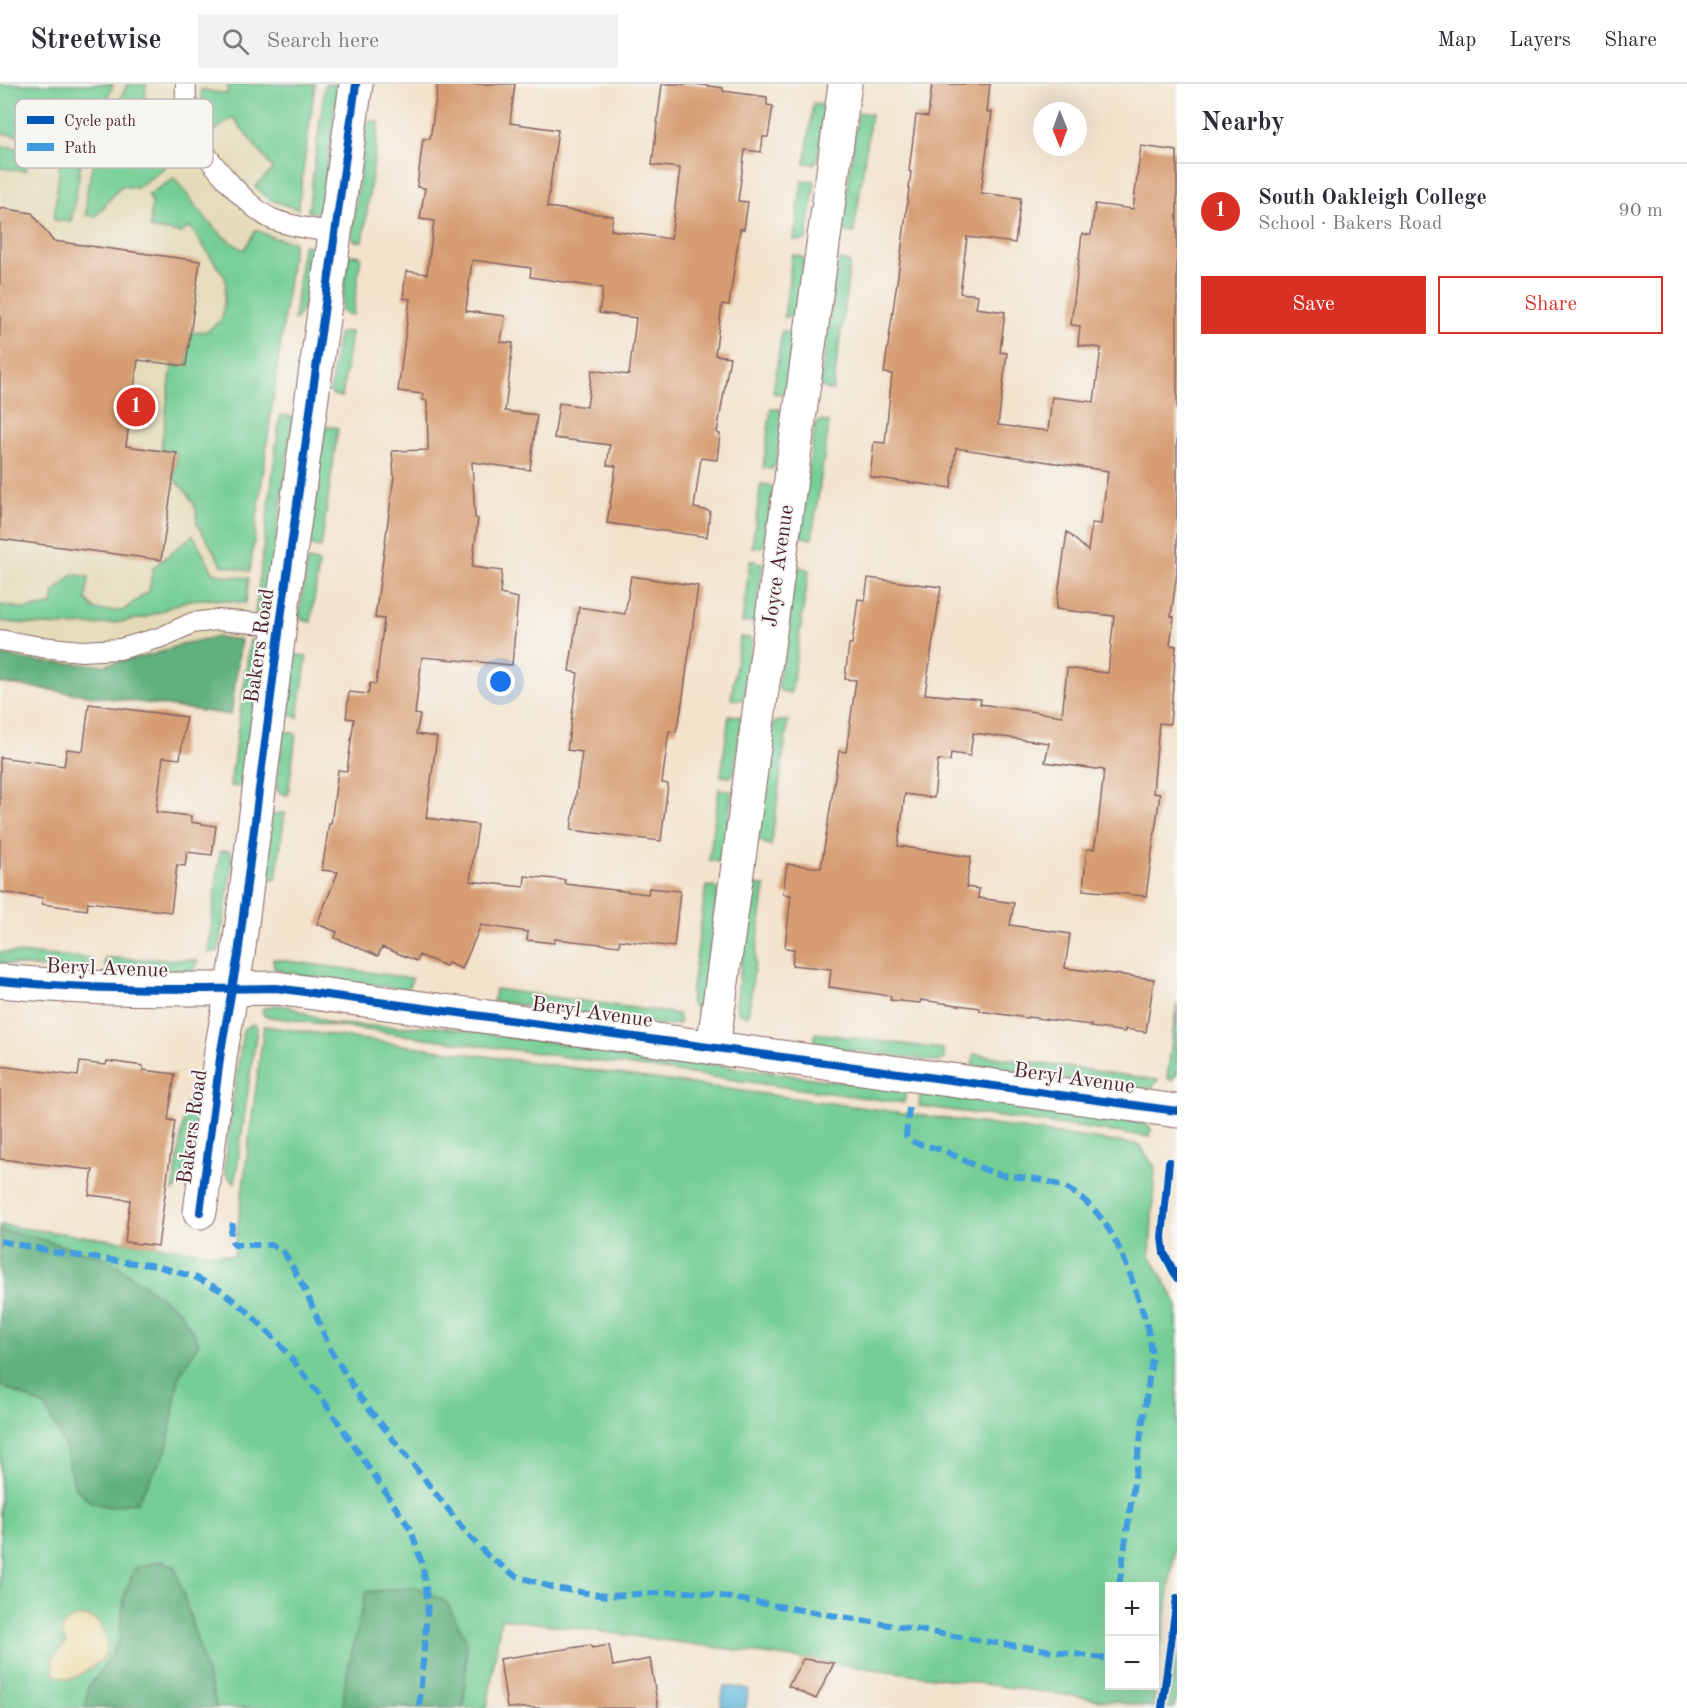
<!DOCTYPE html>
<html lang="en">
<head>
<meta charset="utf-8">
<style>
  body { margin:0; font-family:"Old Standard TT",serif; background:#f2f2f3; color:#2b2b33 }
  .controls { position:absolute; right:18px; bottom:18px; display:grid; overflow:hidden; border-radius:0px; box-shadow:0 6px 24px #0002 }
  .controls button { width:54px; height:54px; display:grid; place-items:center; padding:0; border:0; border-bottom:2px solid #e1e1e2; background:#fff; color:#2b2b33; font:30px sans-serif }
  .compass { position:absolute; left:1033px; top:18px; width:54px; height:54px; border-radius:50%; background:#fff; box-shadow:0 6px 24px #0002; rotate:179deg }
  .you { position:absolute; left:501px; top:598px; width:21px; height:21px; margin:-15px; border:4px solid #fff; border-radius:50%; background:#1a73e8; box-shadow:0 0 0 9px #1a73e833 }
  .badge { display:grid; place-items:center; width:39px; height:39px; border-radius:50%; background:#d93025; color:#fff; font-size:20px; font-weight:700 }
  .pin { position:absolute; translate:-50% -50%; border:3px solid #fff; box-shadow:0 2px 6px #0006 }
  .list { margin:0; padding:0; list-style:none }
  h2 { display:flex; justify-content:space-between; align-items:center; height:78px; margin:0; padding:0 24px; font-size:26px }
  h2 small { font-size:20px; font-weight:400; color:#7c7c81 }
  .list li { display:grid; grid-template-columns:39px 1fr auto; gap:18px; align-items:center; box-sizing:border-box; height:96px; padding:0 24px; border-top:2px solid #e1e1e2 }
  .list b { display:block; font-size:22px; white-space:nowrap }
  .list p { margin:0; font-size:20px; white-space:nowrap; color:#7c7c81 }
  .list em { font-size:20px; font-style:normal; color:#7c7c81 }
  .actions { display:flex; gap:12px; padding:18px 24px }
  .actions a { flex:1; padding:14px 0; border:2px solid #d93025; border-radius:0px; text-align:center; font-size:21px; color:#d93025 }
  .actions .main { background:#d93025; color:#fff }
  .icon { flex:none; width:33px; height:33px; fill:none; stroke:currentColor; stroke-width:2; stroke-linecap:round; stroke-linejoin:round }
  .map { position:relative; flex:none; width:1177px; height:1624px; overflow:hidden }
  header { display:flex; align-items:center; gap:36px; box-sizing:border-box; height:84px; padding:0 30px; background:#fff; border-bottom:2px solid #e1e1e2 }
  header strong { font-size:28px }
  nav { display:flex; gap:33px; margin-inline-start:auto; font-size:21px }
  .search { width:420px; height:54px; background:#f2f2f3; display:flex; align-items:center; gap:15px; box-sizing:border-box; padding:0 21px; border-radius:0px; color:#7c7c81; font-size:22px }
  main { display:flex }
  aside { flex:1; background:#fff }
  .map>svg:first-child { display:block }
</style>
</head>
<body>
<header>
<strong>Streetwise</strong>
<div class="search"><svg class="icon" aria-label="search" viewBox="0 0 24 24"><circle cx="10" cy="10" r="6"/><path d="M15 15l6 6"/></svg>Search here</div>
<nav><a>Map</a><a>Layers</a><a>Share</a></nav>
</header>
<main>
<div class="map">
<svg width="1177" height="1624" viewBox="0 0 1177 1624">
  <rect width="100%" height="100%" fill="#f6f6f2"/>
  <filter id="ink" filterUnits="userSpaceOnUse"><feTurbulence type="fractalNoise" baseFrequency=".0167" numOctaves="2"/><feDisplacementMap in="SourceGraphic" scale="12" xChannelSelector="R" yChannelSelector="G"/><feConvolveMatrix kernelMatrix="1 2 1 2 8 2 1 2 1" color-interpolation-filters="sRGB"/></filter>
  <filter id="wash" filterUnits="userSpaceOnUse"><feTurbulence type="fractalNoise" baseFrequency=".008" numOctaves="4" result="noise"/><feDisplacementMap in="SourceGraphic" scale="24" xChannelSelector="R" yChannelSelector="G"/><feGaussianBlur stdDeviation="1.35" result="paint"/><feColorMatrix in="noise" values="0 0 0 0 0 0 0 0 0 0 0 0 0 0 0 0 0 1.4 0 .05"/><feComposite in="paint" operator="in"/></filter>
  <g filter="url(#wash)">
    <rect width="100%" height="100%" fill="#f3e3cd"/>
    <path fill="#e5dbba" d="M0,0H315L231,631L0,599Z"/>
    <g fill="#75ce95" stroke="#607660" stroke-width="1.5" fill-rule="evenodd">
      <path d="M0,0H113L85,69L76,59L0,49Z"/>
      <path d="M127,0H146C143,33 144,56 165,83L137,104L121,102L96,132L86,131L87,107L91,87Z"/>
      <path d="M229,0H315L298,125L271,116L255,103L273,85L233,33L212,49L203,35L201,6L227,10Z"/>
      <path d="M325,0H338L322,124L317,128H308Z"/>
      <path d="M813,19L825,22L817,78L813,80L805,79Z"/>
      <path d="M858,28L871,30L854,149L846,148L842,143Z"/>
      <path d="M370,36L379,38L363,157H355L351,152L367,39Z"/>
      <path d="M0,62L71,70L81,80L71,138L54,136L60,77L28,74L26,87L0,84Z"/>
      <path d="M174,94C195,119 214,152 244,166L256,146L274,154L294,158L250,487L222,481L197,439L196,425L188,410L174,395L177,369L161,366L172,281L186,282L191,249L207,247L222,235L226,200L225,193L190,143L181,149L150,144L152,118L148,111Z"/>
      <path d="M802,96L815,97L807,154L803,157L794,156Z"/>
      <path d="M303,161L312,162L316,166L310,211L296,236H294Z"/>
      <path d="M352,171L361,172L353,231L345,230L341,227L348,172Z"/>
      <path d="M792,171L800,172L804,175L796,231L784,233Z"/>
      <path d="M841,176L850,179L833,306L825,305L820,301L837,180Z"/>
      <path d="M782,247L794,250L786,307L782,310L773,309Z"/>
      <path d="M343,248H351L342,313L333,311L330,308L338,250Z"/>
      <path d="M771,324L779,325L783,329L776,380L772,385L763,384Z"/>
      <path d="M280,331L293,333L266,528L263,531L255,530Z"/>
      <path d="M820,337L829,338L812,455L803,453L799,450L815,340Z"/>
      <path d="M328,342L338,344L321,464L312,462L309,459L325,343Z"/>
      <path d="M761,400L769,401L773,404L765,461L761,463H752Z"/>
      <path d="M193,451L213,488L226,492L249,494L246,519C228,517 208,513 190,516C172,520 156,532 138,535C90,544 48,543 0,537V521L25,525L52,521L54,508L73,490L89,493L86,515L95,526L122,527L149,507L153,484Z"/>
      <path d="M310,476L319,479L311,538L303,536L299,532L307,477Z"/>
      <path d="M750,476L763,479L755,538L742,539Z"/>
      <path d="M800,483L809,486L791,609L781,607L778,603L795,486Z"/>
      <path d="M740,553L749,554L752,557L745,613L741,616L731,615Z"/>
      <path d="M250,556L259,558L262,562L243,700L239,703L230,702Z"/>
      <path d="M298,571L307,572L298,634L286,629L294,572Z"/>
      <path d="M729,631L738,632L742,634L734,690L729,693L721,692Z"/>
      <path d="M779,637H788L771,762L758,756L773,640Z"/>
      <path d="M286,647L296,650L288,711L280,709L276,705L283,650Z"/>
      <path d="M719,705L732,708L723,775L718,778L709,776Z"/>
      <path d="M285,729L276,796L267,794L264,789L272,730Z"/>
      <path d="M220,767H229L233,773L220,863L218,867L208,869Z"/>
      <path d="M754,801L765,802L748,932L739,929L736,920L751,805Z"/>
      <path d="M706,802L715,803L718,806L704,908L698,927L690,919Z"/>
      <path d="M0,868L90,874L91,881C78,890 18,881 0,879Z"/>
      <path d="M105,874L197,876V881L193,886L182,887L109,886L105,882Z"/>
      <path d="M273,875L412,894L409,904L404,905L284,889L274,884Z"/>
      <path d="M495,905L678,930L680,940L663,941L493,917Z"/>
      <path d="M1177,919V990L1171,996L1167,994Z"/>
      <path d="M274,921L287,922L333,940L399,943L433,942L906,1007L904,1019L264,932L262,925Z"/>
      <path d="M255,940L257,944L235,1098L231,1096L225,1089V1080L227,1058L243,946L250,941Z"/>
      <path d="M264,942L1139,1061L1155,1083L1150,1171L1177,1220V1449L1153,1623L501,1534L487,1624H0V1141L234,1172ZM1110,1502H1154V1602H1110Z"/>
      <path d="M815,949L943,965L944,975L940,978L819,962L815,959Z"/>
      <path d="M974,970L1158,996L1151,1005H1141L972,982Z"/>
      <path d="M923,1009L1147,1040L1151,1045L1150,1053L919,1022L920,1013Z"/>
      <path d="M186,1019L195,1020L199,1025C195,1048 194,1094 173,1107Z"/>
      <path d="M1177,1556V1607L1174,1624H1168Z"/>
    </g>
    <g fill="#60b17e" stroke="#556854" stroke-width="1.5">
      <path d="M215,553L241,556L231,631L0,599V571L40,578L104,581L155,570L182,560Z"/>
      <path d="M0,1147L21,1149L110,1176L181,1228L199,1259L179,1292L167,1365L137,1418L109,1423L91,1418L75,1404L65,1363L45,1322L0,1301Z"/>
      <path d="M161,1477L175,1482L217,1624H86L88,1603L102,1586L119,1557L125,1509L135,1484Z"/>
      <path d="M416,1503L446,1518L467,1557L464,1624H343L345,1597L366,1508Z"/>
    </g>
    <path fill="#eeda9e" stroke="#9c7c64" stroke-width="1.5" d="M81,1533C84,1533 88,1533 91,1534C104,1538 111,1563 103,1574C100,1577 95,1580 91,1583C77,1593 70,1600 54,1589L52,1575L66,1559L61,1546C66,1537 70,1535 81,1533Z"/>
    <path fill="#60bade" stroke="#556c84" stroke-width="1.5" d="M724,1602L748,1605L746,1624H721Z"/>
    <g id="blocks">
      <g fill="#d69d72">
        <path d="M438,0H515L510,39L558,46L547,123L613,132L611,146L671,155L680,84L652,81L662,0H695L723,4V7L767,13V21L773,22L768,53H763L761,68L745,66L738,117L748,118L744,145H740L729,221L722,220L715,271L730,273L717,349L720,350L717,376L701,374L694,424L710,427L707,453L607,439L616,382L607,381L610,361L554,354L559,319L587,323L592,286L629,291L636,234L599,229L603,204L530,193L531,184L472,176L466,227L505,232L501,258L513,259L505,327L537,331L530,386L472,378L475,434L478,435L472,483L502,487L500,510L518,514L512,581L422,573L415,630L420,631L416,650L437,653L426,734L478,741L470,797L524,803L525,792L565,796V800L648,810L649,804L680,807L674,863L620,856L619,862L555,855L554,859L527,856L528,848L481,841L462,885L448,879L446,882L419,871L417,877L382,863L378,872L335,854L337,848L317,840L338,788L322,786L329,740H331L338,686L347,687L354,635L346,634L349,608L368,610L370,599L376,600L384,535L375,534L394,392L392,367L428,366L427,317L423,316V310L398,307L410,215L403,214L406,187L427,190L434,137L420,135L425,104L417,103L423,55H430Z"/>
        <path d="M932,0H990L987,28H992L981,109L1021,114L1015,159L967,153L960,209L978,211L976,224L1005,228L1000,268L1007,269L998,341L1048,347L1052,313L1094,318L1101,264L1078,261L1080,242L1071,241L1082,150L1091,151L1095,120L1133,125L1141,62L1177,67V489L1171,532L1174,533L1170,561L1176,562L1170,640L1159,639L1153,709L1160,710L1146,812L1083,806L1087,765H1094L1097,750L1104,686L1045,678L1049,659L973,649L970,672L951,669L950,677L938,676L934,714L905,710L898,762L971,773L966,803L979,805L978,814L1014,819L1010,841L1070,850L1065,884L1154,895L1146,948L1125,945V948L1090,943L1091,941L1028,933L1027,934L980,927V924L921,916L920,919L890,916L891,912L829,903L831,885L792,881L794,865L785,864L791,811L783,810L787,780L821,784L839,667L846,668L856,596L845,595L849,560H852L858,515L865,516L868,494L941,503L925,610L981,615L980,620L1062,632L1067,584L1108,589L1114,532L1056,525L1067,448L1088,467L1092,439L1101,440L1108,387L956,364L951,404L870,393L874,358L885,359L892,290L884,289L901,170L911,88L909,87L916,31L928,33Z"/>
        <path d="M0,124L32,129L53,157L200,177L186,282L138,276L126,362L177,369L161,476L0,455Z"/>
        <path d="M631,492L698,502L681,627L676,648L669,647L662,699L668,700L661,757L571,746L582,668L567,666L578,589L569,587L579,523L625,530Z"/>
        <path d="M89,620L186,633L180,675L163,673L156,728L191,732V738L216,742L212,771L187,768L185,782L177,781L171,828L88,818L87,826L42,820L43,814L0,808V673L64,682L67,665L83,667Z"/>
        <path d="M107,977L143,982V986L175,990L168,1036L175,1037L158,1162L125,1158L130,1116L89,1111L93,1086L0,1075V982L78,992L80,978L106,981Z"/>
        <path d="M591,1561L592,1564L609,1561L613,1582L650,1575L658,1624H507L500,1575Z"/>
        <path d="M803,1575L834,1579L816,1615L788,1602Z"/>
      </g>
    </g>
  </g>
  <g filter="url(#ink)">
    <use href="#blocks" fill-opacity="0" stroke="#856464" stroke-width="1.5"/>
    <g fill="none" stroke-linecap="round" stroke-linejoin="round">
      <defs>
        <g id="service">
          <path d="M186,0C185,16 186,31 192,46C201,70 248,124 272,135C291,143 315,145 335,149"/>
          <path d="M0,556L41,563L82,567L120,565L162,553L192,539L217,536L280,541"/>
        </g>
        <g id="minor">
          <path d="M0,897C92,906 184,906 276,904L1177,1027"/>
          <path d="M713,964L845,0"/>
          <path d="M200,1128L221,967L238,871L280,541L356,0"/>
        </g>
      </defs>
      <use href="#service" stroke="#856464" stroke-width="22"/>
      <use href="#minor" stroke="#856464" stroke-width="35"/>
      <use href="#service" stroke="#fff" stroke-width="20"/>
      <use href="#minor" stroke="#fff" stroke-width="33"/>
      <g stroke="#409be1" stroke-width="6" stroke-dasharray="12 6" stroke-linecap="butt">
        <path d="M909,1024L906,1051L909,1056C920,1062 932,1062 944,1067C964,1075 982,1087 1003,1091C1020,1094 1037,1093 1053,1099C1101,1114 1122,1165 1136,1208C1144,1230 1151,1251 1152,1275L1119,1502"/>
        <path d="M233,1139C231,1148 228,1156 235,1161H271L282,1166L291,1180L307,1210L331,1267L360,1313L469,1452L487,1471L514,1491L554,1504L606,1512L674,1508H696L989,1558L1110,1575"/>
        <path d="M0,1157L65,1170L157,1182L197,1194L220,1206L246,1226L279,1259L319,1310L411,1446L423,1483L428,1519L419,1624"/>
      </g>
      <defs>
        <g id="cycleway">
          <path d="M0,897C92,906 184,906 276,904L1177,1027"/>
          <path d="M1169,1078L1162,1154L1164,1169L1177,1194"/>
          <path d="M200,1128L221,967L238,871L280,541L356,0"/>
          <path d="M1162,1624L1177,1514"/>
        </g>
      </defs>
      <use href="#cycleway" stroke="#f6f6f2" stroke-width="11"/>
      <use href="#cycleway" stroke="#0057b8" stroke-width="8"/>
    </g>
  </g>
  <g text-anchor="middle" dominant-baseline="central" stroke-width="4.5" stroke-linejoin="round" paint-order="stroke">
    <g font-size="21" fill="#4a1f2b" stroke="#f6f6f2">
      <text transform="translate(779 482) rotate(-82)">Joyce Avenue</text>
      <text transform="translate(260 562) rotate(-82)">Bakers Road</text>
      <text transform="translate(107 885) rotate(2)">Beryl Avenue</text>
      <text transform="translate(592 929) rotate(8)">Beryl Avenue</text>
      <text transform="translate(1074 995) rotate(8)">Beryl Avenue</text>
      <text transform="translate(193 1043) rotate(-82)">Bakers Road</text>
    </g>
  </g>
  <rect x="15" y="15" width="198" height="69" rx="9" fill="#f6f6f2" stroke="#c2b6b6" stroke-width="1.5"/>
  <rect x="27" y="32" width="27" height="8" fill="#0057b8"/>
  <rect x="27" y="59" width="27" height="8" fill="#409be1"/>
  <g font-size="16" fill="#4a1f2b">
    <text x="64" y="42">Cycle path</text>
    <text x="64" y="69">Path</text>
  </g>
</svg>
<div class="controls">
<button>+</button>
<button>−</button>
</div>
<svg class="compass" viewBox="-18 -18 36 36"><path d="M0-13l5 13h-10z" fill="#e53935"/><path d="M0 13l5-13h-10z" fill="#7c7c81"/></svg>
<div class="you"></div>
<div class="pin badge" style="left:136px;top:323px">1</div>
</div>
<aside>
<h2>Nearby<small></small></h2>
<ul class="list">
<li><span class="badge">1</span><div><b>South Oakleigh College</b><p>School · Bakers Road</p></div><em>90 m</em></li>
</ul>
<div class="actions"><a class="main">Save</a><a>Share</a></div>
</aside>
</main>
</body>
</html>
